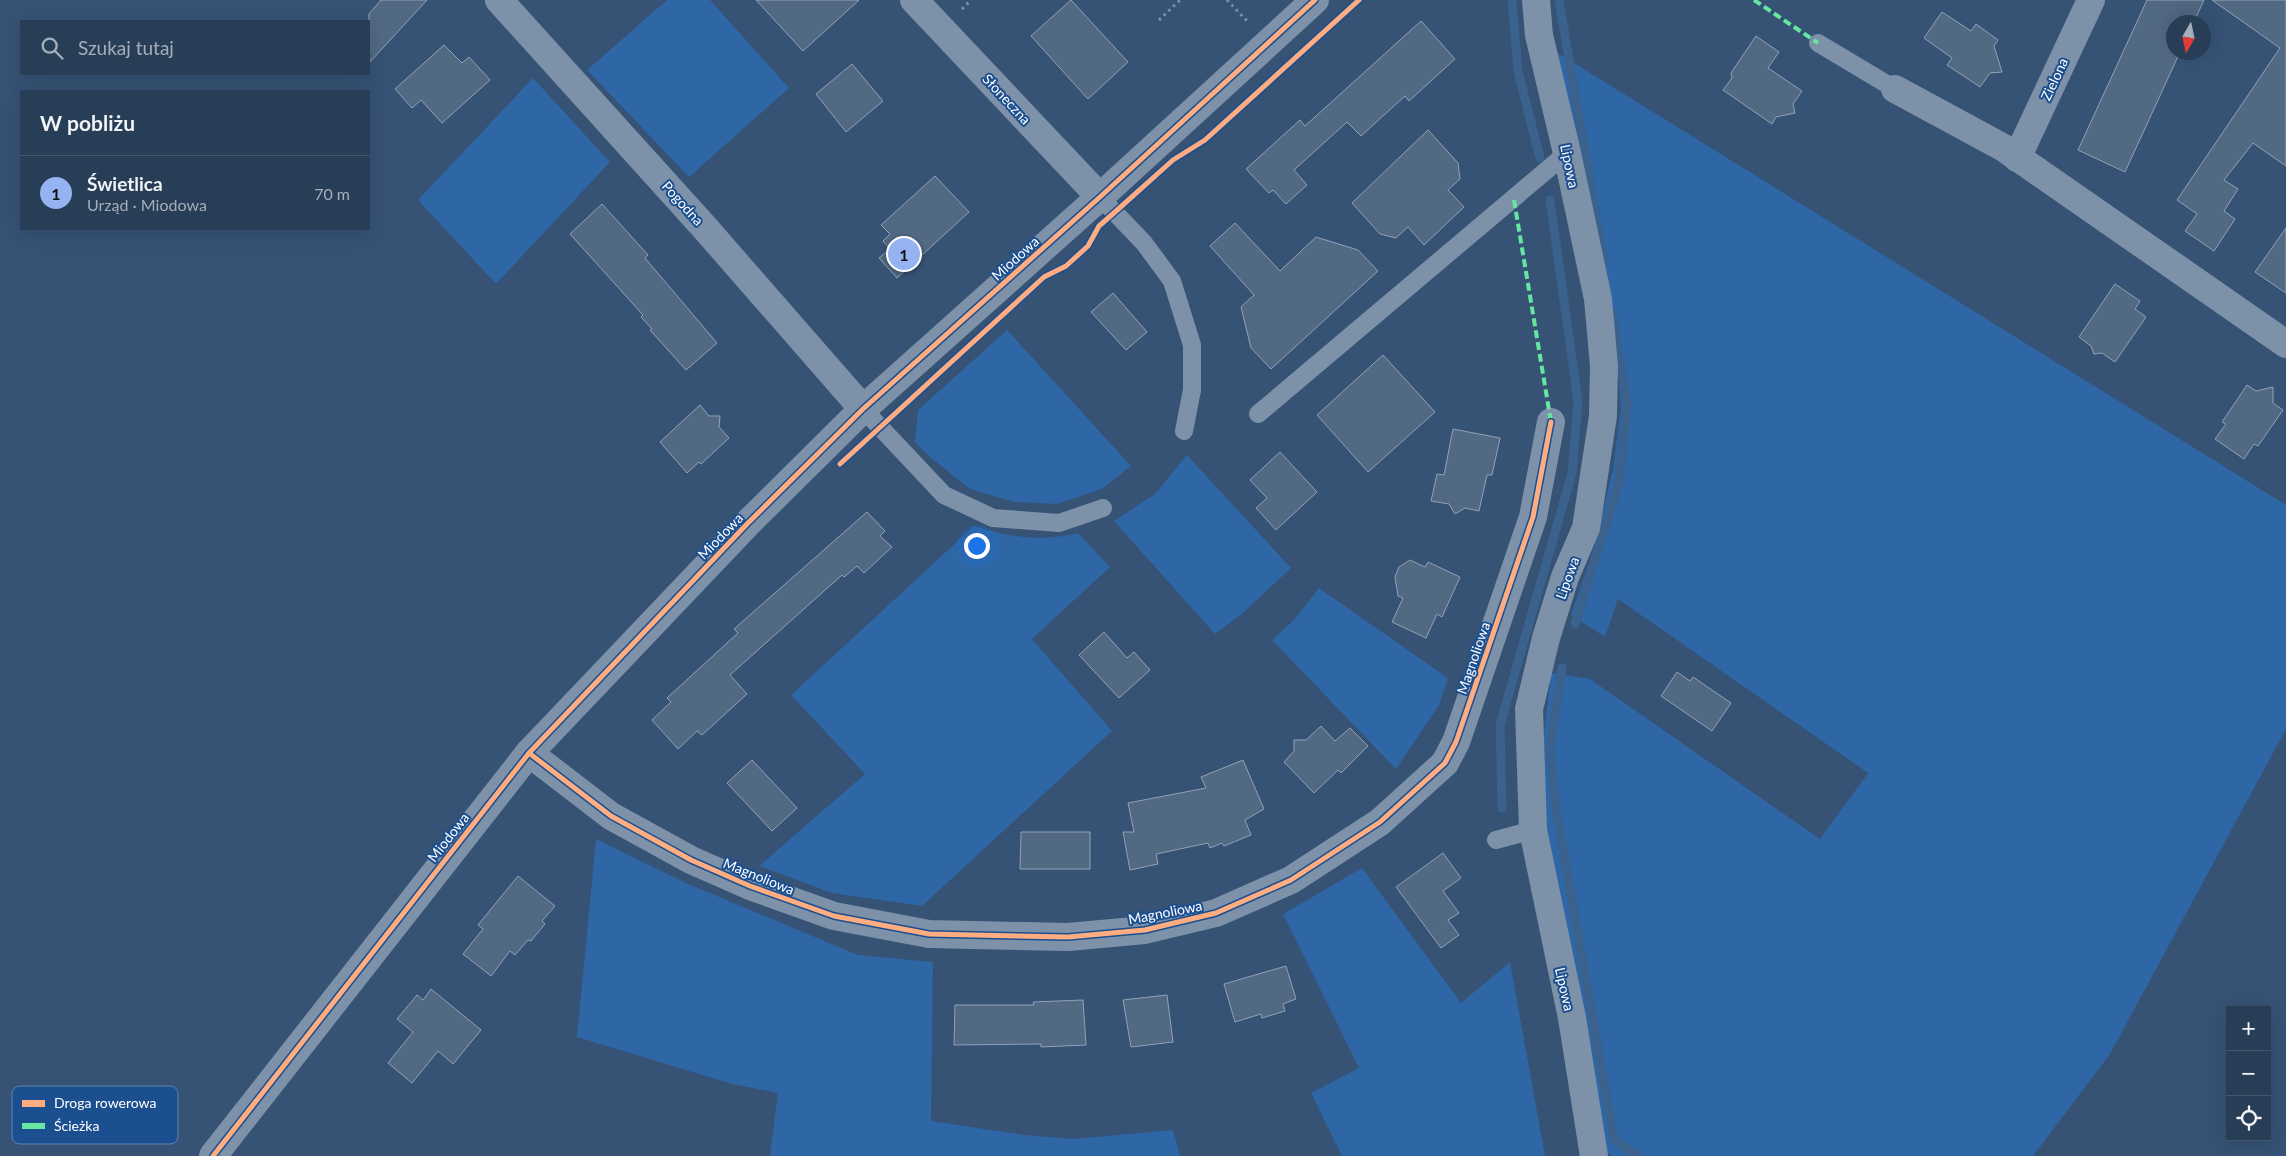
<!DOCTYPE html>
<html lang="pl">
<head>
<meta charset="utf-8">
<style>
  body { margin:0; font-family:Lato,sans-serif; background:#30455d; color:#f1f3f6 }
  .controls { position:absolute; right:15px; bottom:15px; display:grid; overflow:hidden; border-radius:0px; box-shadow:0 5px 20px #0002 }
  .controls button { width:45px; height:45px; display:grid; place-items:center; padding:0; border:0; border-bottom:1px solid #44576d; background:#283e57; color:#f1f3f6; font:25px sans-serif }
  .compass { position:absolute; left:2166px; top:15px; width:45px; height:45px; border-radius:50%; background:#283e57; box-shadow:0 5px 20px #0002; rotate:189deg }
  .you { position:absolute; left:976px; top:545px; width:18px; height:18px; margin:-12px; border:4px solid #fff; border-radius:50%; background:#1a73e8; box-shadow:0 0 0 8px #1a73e833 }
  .badge { display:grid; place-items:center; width:32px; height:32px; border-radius:50%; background:#95b2f1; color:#111; font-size:16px; font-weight:700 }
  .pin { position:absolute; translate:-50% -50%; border:2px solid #fff; box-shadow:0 1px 5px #0006 }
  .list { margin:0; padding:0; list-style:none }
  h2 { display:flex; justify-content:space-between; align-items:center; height:65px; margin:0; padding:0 20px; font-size:21px }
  h2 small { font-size:16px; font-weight:400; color:#a5aeba }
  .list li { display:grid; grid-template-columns:32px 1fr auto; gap:15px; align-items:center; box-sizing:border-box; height:75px; padding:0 20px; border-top:1px solid #44576d }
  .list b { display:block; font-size:19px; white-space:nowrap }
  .list p { margin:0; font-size:16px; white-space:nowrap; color:#a5aeba }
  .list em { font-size:16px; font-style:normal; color:#a5aeba }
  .icon { flex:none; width:28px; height:28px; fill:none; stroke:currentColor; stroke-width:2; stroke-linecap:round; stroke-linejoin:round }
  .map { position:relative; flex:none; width:2286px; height:1156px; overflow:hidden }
  .search { position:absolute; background:#283e57; box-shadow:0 5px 20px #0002; left:20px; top:20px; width:350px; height:55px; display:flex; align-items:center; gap:12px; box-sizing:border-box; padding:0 18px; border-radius:0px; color:#a5aeba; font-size:19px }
  .panel { position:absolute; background:#283e57; box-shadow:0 5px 20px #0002; left:20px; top:90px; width:350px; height:140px; border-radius:0px }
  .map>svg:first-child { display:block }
</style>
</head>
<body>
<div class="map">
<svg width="2286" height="1156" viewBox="0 0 2286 1156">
  <rect width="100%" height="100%" fill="#365274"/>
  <g fill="#2f66a5">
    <path d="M667,0H710L789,88L689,177L587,70Z"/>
    <path d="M1558,53L2286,505V729L2110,1054L2033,1156H1612L1606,1152L1546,826L1543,744L1551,673L1590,679L1820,839L1868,773L1618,599L1605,637L1571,615L1593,551L1613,470L1621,408L1616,348Z"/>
    <path d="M533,78L610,162L496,284L418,200Z"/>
    <path d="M1007,330L1131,466L1102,489L1057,504L1014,502L970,489L930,457L915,442L918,410Z"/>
    <path d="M1187,455L1291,568L1244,612L1215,634L1114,521L1155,494Z"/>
    <path d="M974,526C1008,537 1042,542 1078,533L1110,567L1032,639L1112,731L922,906L832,893L759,866L865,774L791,695Z"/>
    <path d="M1319,588L1448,678L1439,705L1396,769L1272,640L1294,620Z"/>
    <path d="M596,839L686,883L858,955L933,962L931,1121L1024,1135L1073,1139L1173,1130L1180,1156H770L778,1093L732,1084L577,1037Z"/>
    <path d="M1362,868L1461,1003L1510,962L1545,1156H1342L1311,1093L1359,1068L1283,914Z"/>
  </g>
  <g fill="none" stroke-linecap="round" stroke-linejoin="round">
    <g stroke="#3b618d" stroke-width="9">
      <path d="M1512,0L1518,71L1540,158"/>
      <path d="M1559,0L1603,259"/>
      <path d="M1575,624L1619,482L1627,404L1612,313"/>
      <path d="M1562,668L1550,748L1555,803L1614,1140L1638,1156"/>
      <path d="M1502,808L1500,725L1572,473L1578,402L1550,200"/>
    </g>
  </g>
  <g fill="#526984" stroke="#92a2b6">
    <path d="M381,0H427L369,63V14Z"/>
    <path d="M756,0H859L803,51Z"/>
    <path d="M1071,0L1128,62L1088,99L1031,36Z"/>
    <path d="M2147,0H2204L2194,22H2174V52H2180L2125,172L2078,150Z"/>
    <path d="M2212,0H2286V166L2253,143L2224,180L2238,189L2224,211L2235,219L2214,251L2185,231L2197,214L2177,200L2280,48Z"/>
    <path d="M1942,12L1971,31L1976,24L1998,40L1994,46L2002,72L1990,73L1980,87L1947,65L1952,58L1924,38Z"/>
    <path d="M1421,21L1455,59L1409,101L1405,96L1361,136L1347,122L1294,170L1307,185L1286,204L1273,190L1269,193L1246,169L1300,120L1305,126Z"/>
    <path d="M1756,36L1779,52L1768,68L1802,91L1793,104L1795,113L1776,117L1772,124L1723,90L1732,78L1731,73Z"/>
    <path d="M444,45L462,63L469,57L490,80L442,123L421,100L412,108L395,89Z"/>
    <path d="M852,64L883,101L846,132L816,94Z"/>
    <path d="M1428,130L1458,163L1460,179L1448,190L1464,207L1424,245L1408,227L1396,238L1380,234L1352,203Z"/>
    <path d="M935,176L969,212L897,278L879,258L890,249L883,241L890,234L881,225Z"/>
    <path d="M602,204L648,255L645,258L717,343L686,370L650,330L652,329L641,317L643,315L570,234Z"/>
    <path d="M1235,223L1280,271L1316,237L1358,250L1378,271L1271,369L1251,348L1241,307L1254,295L1210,246Z"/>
    <path d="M2286,228V293L2255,272Z"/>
    <path d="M2115,284L2140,301L2135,309L2146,317L2115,362L2102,353L2094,354L2091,346L2079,337Z"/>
    <path d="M1113,293L1147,332L1126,350L1091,312Z"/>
    <path d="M1383,355L1435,412L1368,472L1317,415Z"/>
    <path d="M2247,385L2256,391L2273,387V403L2283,410L2258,446L2254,444L2244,459L2215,439L2226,424L2222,422Z"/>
    <path d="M700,405L709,416H720L719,427L729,438L701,464L699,462L687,473L660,442Z"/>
    <path d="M1453,429L1500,438L1492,475H1487L1479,511L1465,508L1455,514L1449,504L1431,501L1437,474L1444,475Z"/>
    <path d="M1280,452L1317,492L1276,530L1256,508L1267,498L1250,480Z"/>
    <path d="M867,512L885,531L880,536L892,547L864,573L857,566L844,577L842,575L730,675L747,694L702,735L697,731L678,749L652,720L671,702L667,698L738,633L734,629Z"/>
    <path d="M1410,560L1425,567L1428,562L1460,577L1442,617L1437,614L1426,638L1392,622L1403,598L1398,596L1395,577L1399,567Z"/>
    <path d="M1104,632L1127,658L1134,652L1150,670L1119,698L1079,655Z"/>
    <path d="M1677,672L1690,681L1693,677L1731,703L1712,731L1661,696Z"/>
    <path d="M1321,726L1335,741L1350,728L1368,746L1341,773L1338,770L1314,793L1284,762L1294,751V740H1306Z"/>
    <path d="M752,760L797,808L772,831L727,783Z"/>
    <path d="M1243,760L1264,809L1245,820L1251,835L1224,846L1222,843L1210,848L1208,843L1156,854L1158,864L1130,870L1123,832H1134L1128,803L1206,788L1201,777Z"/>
    <path d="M1021,832H1090V869H1020Z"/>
    <path d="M1443,853L1461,878L1443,891L1459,913L1448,920L1459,935L1441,948L1396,887Z"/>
    <path d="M518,876L555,906L542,921L545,924L531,941L528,940L515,955L510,951L491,976L463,954L483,929L478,925Z"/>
    <path d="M1286,966L1296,999L1283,1004L1285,1011L1262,1018L1261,1014L1235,1022L1224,984Z"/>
    <path d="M431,989L481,1030L453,1064L438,1051L412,1083L388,1063L413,1032L397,1019L417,995L423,1000Z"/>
    <path d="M1167,995L1173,1042L1131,1047L1123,1000Z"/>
    <path d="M1083,1000L1086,1045L1041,1047V1044L954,1045L955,1005H1034L1033,1002Z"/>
  </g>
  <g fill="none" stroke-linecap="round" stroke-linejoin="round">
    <g stroke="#7d92a8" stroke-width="3" stroke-dasharray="2.5 4" stroke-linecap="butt">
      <path d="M1227,0L1248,22"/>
      <path d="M962,9L971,0"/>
      <path d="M1159,20L1180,0"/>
    </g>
    <g stroke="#7d92a8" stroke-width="18">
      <path d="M1818,43L1895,89"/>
      <path d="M1100,197L1144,243L1172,281L1192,345V390L1184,431"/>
      <path d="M863,409L944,495L993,518L1059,523L1103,508"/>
      <path d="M1258,414L1567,153"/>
      <path d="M1496,840L1533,830"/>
    </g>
    <g stroke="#7d92a8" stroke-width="28">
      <path d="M499,0L705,228L863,409"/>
      <path d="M914,0L1100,197"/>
      <path d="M1536,0L1539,35L1567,153L1598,299L1604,366L1603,416L1586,528L1565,577L1546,638L1529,709L1533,830L1572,1018L1594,1156"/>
      <path d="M1895,89L2004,148L2286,344"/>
      <path d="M2017,158L2091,0"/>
      <path d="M529,753L611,816L691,860L750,886L834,916L929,934L1068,937L1145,930L1216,913L1291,880L1380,822L1445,763L1456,742L1533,517L1551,422"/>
      <path d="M213,1156L529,753L747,524L863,409L1100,197L1315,0"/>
    </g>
    <g stroke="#66e7a1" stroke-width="4" stroke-dasharray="8 4" stroke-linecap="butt">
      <path d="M1754,0L1818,43"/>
      <path d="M1514,200L1551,422"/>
    </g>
    <defs>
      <g id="cycleway">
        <path d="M840,464L1044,277L1066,266L1088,246L1099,226L1115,212L1173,160L1205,140L1359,0"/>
        <path d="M529,753L611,816L691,860L750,886L834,916L929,934L1068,937L1145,930L1216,913L1291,880L1380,822L1445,763L1456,742L1533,517L1551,422"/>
        <path d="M213,1156L529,753L747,524L863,409L1100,197L1315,0"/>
      </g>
    </defs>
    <use href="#cycleway" stroke="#1b4f8f" stroke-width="8"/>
    <use href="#cycleway" stroke="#ffac80" stroke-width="5"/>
  </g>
  <g text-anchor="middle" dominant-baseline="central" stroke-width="4" stroke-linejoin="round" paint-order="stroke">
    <g font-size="14" fill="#fff" stroke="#1b4f8f">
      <text transform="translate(2054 79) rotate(-65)">Zielona</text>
      <text transform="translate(1007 99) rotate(47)">Słoneczna</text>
      <text transform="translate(1570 166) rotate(78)">Lipowa</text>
      <text transform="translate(683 203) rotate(48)">Pogodna</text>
      <text transform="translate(1015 258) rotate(-42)">Miodowa</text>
      <text transform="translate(720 536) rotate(-46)">Miodowa</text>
      <text transform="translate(1567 578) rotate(-70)">Lipowa</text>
      <text transform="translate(1473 658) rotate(-71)">Magnoliowa</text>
      <text transform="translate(448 837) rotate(-52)">Miodowa</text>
      <text transform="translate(759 876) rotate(22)">Magnoliowa</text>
      <text transform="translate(1165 912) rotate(-11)">Magnoliowa</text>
      <text transform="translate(1565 989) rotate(77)">Lipowa</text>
    </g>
  </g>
  <rect x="12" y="1086" width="166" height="58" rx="8" fill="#1b4f8f" stroke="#5f84b1" stroke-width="1"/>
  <rect x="22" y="1100" width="23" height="7" fill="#ffac80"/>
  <rect x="22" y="1123" width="23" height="6" fill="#66e7a1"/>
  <g font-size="14" fill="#fff">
    <text x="54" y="1108">Droga rowerowa</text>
    <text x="54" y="1131">Ścieżka</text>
  </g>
</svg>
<div class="controls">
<button>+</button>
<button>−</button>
<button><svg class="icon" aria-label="locate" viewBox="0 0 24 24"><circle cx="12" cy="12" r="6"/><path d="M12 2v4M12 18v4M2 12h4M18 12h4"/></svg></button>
</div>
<svg class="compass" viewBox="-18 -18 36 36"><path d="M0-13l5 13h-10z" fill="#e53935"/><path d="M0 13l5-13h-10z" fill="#a5aeba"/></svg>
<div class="you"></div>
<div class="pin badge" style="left:904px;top:254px">1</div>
<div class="search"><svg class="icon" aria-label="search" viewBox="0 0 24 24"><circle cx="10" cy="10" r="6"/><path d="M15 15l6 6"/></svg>Szukaj tutaj</div>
<section class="panel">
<h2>W pobliżu<small></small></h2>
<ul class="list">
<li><span class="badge">1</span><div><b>Świetlica</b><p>Urząd · Miodowa</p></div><em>70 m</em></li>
</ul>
</section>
</div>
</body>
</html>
